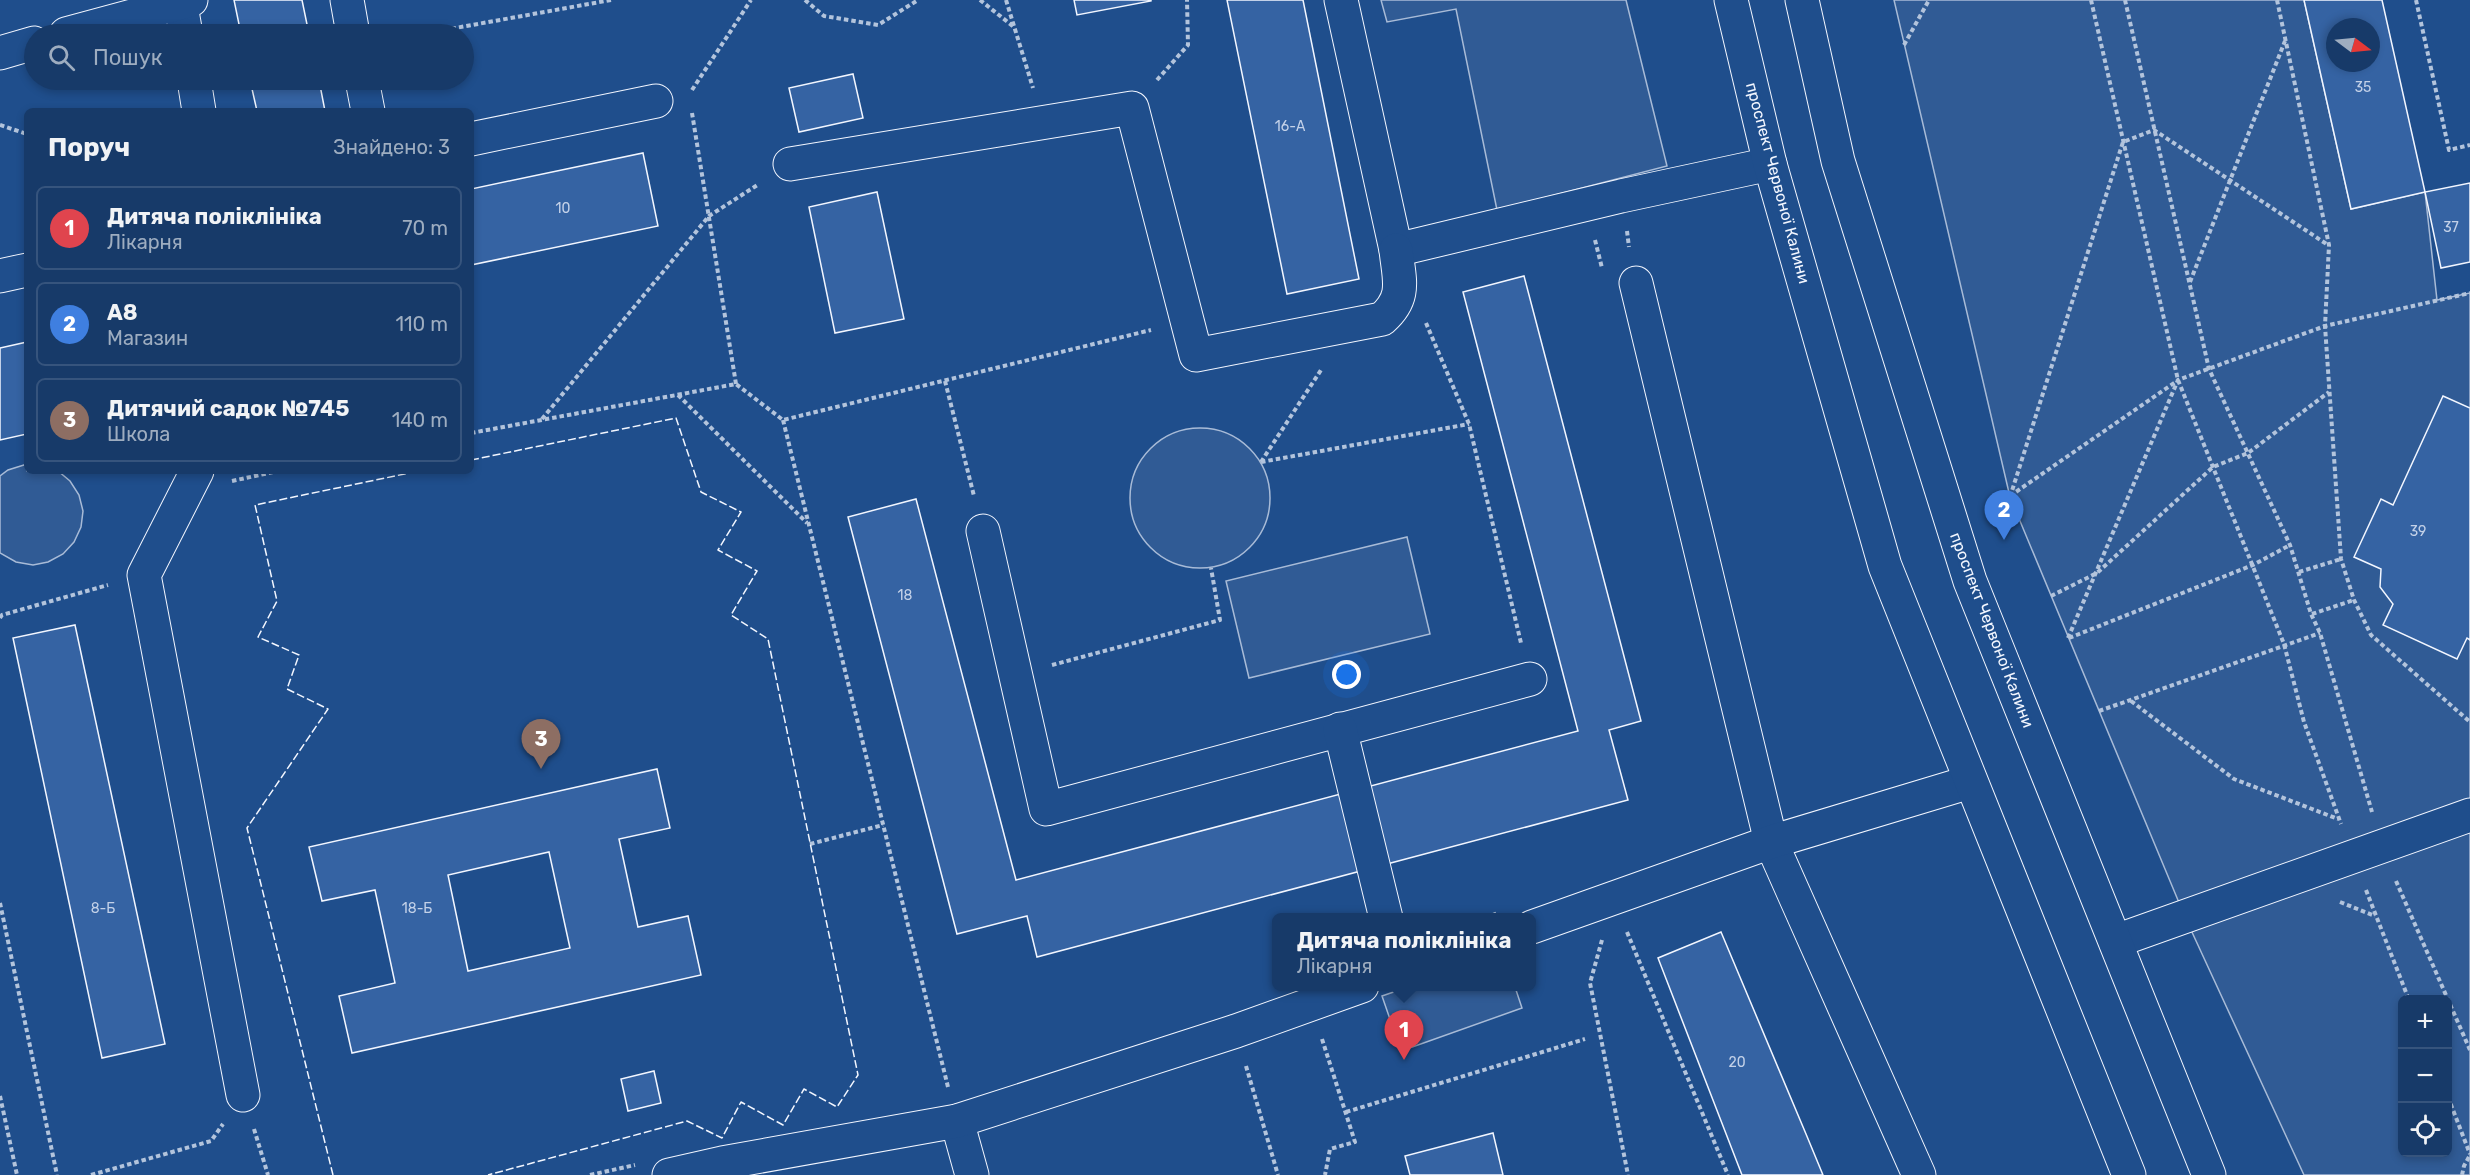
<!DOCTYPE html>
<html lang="uk">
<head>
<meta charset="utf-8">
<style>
  body { margin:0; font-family:Rubik,sans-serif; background:#20416f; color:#f1f3f6 }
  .controls { position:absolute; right:18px; bottom:18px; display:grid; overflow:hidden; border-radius:9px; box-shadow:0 3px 9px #0003 }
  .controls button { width:54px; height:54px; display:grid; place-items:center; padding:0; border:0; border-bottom:2px solid #36547d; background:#173a69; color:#f1f3f6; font:30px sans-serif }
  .compass { position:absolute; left:2326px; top:18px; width:54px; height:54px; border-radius:50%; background:#173a69; box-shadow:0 3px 9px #0003; rotate:106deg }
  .you { position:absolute; left:1347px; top:675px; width:21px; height:21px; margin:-15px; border:4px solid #fff; border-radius:50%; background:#1a73e8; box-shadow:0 0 0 9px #1a73e833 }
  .badge { display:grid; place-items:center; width:39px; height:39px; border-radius:50%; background:#8c9099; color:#fff; font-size:20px; font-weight:700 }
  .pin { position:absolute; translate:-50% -50px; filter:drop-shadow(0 2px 3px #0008) }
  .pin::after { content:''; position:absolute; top:32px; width:21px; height:18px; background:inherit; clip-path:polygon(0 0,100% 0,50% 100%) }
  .popup { position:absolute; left:1272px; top:913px; width:264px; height:78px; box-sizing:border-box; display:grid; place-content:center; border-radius:9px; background:#173a69; filter:drop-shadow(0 2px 4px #0005); font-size:20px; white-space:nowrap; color:#9eadc0 }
  .popup b { font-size:22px; color:#f1f3f6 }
  .popup::after { content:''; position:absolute; left:50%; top:100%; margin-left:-12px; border:12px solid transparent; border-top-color:#173a69 }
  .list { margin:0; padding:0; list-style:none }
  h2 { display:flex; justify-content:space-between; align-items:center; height:78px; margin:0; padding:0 24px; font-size:26px }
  h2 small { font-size:20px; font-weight:400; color:#9eadc0 }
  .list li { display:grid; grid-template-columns:39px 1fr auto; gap:18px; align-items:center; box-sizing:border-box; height:84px; margin:0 12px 12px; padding:0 12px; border:2px solid #36547d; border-radius:9px }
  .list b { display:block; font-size:22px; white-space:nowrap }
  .list p { margin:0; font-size:20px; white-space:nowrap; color:#9eadc0 }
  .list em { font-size:20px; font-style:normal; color:#9eadc0 }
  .icon { flex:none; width:33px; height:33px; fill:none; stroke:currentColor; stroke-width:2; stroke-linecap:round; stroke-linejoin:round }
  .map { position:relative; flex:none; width:2470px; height:1175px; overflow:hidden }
  .search { position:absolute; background:#173a69; box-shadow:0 3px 9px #0003; left:24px; top:24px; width:450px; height:66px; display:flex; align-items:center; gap:15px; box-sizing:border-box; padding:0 21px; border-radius:33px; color:#9eadc0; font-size:22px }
  .panel { position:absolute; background:#173a69; box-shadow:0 3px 9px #0003; left:24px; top:108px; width:450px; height:366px; border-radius:9px }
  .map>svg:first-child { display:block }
</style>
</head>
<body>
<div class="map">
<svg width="2470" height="1175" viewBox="0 0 2470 1175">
  <rect width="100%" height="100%" fill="#1f4e8c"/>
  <g fill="#305b95" stroke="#a8bbd7" stroke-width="1.5" fill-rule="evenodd">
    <path d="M1381,0H1626L1667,166L1497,210L1456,9L1387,22Z"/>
    <path d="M1894,0H2304L2351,209L2425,192L2437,300L2470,293V1175H2304L2185,917L2010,497ZM2402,1000H2448V1152H2402Z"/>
    <circle cx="1200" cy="498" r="70"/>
    <path d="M27,464V471H58L70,481L79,495L83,511L81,527L74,542L63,554L48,562L33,565L16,562L0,553V476L8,470Z"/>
    <path d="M1407,537L1430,634L1249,678L1226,581Z"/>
    <path d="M1408,987H1515L1522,1008L1401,1051L1382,996Z"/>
  </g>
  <g fill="#3563a3" stroke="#f2f6ff" stroke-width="1.5" fill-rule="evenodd">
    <path d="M234,0H302L309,34H241Z"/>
    <path d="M1074,0H1151V1L1077,15Z"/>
    <path d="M1227,0H1303L1359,279L1287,294Z"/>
    <path d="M2304,0H2382L2425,192L2351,209ZM2335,27H2371V63H2335Z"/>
    <path d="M853,74L863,118L799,132L789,88Z"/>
    <path d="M250,80H319L325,111H257Z"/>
    <path d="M643,153L658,226L471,265V189Z"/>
    <path d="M2470,183V262L2441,268L2425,192Z"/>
    <path d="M877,192L904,319L835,333L809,207Z"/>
    <path d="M1524,276L1641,721L1609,730L1628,800L1037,957L1027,916L957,934L848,517L916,499L1016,880L1578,731L1463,292Z"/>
    <path d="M27,342V434L0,440V348Z"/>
    <path d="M2443,396L2470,408V640L2467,638L2457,659L2383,625L2393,604L2380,587L2381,569L2354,557L2381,499L2393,505Z"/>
    <path d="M75,625L165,1044L102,1058L13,638Z"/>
    <path d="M657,769L670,828L619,839L638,927L688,916L701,975L352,1053L339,996L395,983L375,890L322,901L309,847ZM549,852L570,948L468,971L448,875Z"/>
    <path d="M1721,932L1806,1134L1823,1175H1742L1658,958Z"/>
    <path d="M654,1071L661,1103L628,1111L621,1079Z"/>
    <path d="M1493,1133L1503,1175H1410L1405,1156Z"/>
  </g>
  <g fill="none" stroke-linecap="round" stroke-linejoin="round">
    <defs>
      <g id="minor">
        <path d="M180,0L186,34"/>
        <path d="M347,0L353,34"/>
        <path d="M1341,0L1396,250L1621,196L1770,164"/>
        <path d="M66,34L191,0"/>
        <path d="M0,53L34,43"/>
        <path d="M194,80L199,111"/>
        <path d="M362,80L368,111"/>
        <path d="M471,139L656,101"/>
        <path d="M790,164L1132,108L1196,355L1382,319C1407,297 1399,280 1396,250"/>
        <path d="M0,276L27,270"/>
        <path d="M1636,283L1771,842L1919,1175"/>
        <path d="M197,471L144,575L243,1095"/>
        <path d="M983,531L1046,809L1530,679"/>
        <path d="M1340,729L1386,918"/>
        <path d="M1532,927L1771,842L1970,782"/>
        <path d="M2116,941L2470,815"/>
        <path d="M957,1121L972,1175"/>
        <path d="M669,1175L722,1163L957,1121L1236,1031L1362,986"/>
      </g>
      <g id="major">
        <path d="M1731,0L1770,164L1885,566L2129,1175"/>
        <path d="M1802,0L1838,161L1970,581L2209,1175"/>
      </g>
    </defs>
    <use href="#minor" stroke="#f2f6ff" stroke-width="35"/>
    <use href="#major" stroke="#f2f6ff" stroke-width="35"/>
    <g stroke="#b3c4dc" stroke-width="4" stroke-dasharray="4.5 3" stroke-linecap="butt">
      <path d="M805,0L824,16L878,25L918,0"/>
      <path d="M980,0L1014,27"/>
      <path d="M1006,0L1033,88"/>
      <path d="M2091,0L2178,380L2284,644L2304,722L2341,824"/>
      <path d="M2125,0L2209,369L2290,545L2311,614L2320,633L2372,812"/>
      <path d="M2277,0L2329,245L2325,326L2341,559L2354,600L2371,635L2470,722"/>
      <path d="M2416,0L2449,150L2470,145"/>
      <path d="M422,34L611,0"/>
      <path d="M1904,45L1929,0"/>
      <path d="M1157,80L1188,45L1187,0"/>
      <path d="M692,90L751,0"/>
      <path d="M692,113L736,384"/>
      <path d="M0,125L27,134"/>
      <path d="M1627,231L1629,247"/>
      <path d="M1595,240L1602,268"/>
      <path d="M2190,282L2285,41"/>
      <path d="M1426,323L1469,424L1521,643"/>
      <path d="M945,381L974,496"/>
      <path d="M678,395L807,523"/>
      <path d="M542,419L709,216L759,184"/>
      <path d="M783,420L948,1087"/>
      <path d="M471,433L736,384L783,420L1151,330"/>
      <path d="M1261,462L1469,424"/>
      <path d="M1261,462L1321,370"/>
      <path d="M232,481L278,471"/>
      <path d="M2010,496L2177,381"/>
      <path d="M2010,497L2123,142L2154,130L2328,245"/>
      <path d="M2299,572L2341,559"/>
      <path d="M2051,596L2097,573L2213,467L2248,453L2329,392"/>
      <path d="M2312,614L2354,600"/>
      <path d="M0,618L2,615L108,585"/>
      <path d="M2068,638L2178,380L2325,326L2470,293"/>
      <path d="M2069,638L2253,565L2290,545"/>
      <path d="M1052,665L1220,620L1211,568"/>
      <path d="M2131,701L2234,779L2338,819"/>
      <path d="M2099,711L2320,633"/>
      <path d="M810,844L883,825"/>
      <path d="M2396,881L2470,1050"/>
      <path d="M2366,890L2409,1000"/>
      <path d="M2340,902L2375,916"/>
      <path d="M0,903L57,1175"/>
      <path d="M1485,918L1498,913"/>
      <path d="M1627,932L1728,1175"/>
      <path d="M1602,940L1590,983L1628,1175"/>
      <path d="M1322,1039L1355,1142L1330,1149L1325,1175"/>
      <path d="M1246,1066L1278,1175"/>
      <path d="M0,1096L17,1175"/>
      <path d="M2448,1097L2470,1154"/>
      <path d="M1346,1112L1585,1039"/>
      <path d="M254,1129L268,1175"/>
      <path d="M91,1175L211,1141L223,1124"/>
      <path d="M590,1175L635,1165"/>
      <path d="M2462,1175L2464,1166L2470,1155"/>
    </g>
    <use href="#minor" stroke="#1f4e8c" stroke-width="33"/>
    <use href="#major" stroke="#1f4e8c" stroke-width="33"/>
    <g stroke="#f2f6ff" stroke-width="1.5" stroke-dasharray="8 3" stroke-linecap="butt">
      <path d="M471,460L676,418L701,492L741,512L718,550L757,571L731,615L768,639L858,1075L837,1107L804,1089L783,1125L741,1102L722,1138L687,1121L488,1175"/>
      <path d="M333,1175L247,828L328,709L287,689L299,655L258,637L277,601L255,505L419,471"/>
    </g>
  </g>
  <g text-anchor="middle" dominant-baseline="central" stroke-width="4.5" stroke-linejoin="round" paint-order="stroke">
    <g font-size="14" fill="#c3d1e8">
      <text x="2363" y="87">35</text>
      <text x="1290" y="126">16-А</text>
      <text x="563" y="208">10</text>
      <text x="2451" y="227">37</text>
      <text x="2418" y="531">39</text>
      <text x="905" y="595">18</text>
      <text x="103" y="908">8-Б</text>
      <text x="417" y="908">18-Б</text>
      <text x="1737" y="1062">20</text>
    </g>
    <g font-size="16" fill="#f2f6ff" stroke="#1f4e8c">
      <text transform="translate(1778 183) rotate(75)">проспект Червоної Калини</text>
      <text transform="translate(1992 630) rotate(69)">проспект Червоної Калини</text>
    </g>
  </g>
</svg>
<div class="controls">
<button>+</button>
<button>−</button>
<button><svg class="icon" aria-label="locate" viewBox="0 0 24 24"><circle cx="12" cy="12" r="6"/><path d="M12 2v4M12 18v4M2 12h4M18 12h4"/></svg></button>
</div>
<svg class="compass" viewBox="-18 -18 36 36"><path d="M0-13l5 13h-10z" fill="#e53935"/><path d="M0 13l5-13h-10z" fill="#9eadc0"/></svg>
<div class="you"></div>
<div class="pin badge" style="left:1404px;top:1060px;background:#e0444e">1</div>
<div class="popup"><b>Дитяча поліклініка</b>Лікарня</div>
<div class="pin badge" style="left:2004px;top:540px;background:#3f7fe0">2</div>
<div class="pin badge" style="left:541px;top:769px;background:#8d6e63">3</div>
<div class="search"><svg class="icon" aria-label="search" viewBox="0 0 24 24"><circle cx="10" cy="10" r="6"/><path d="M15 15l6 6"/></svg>Пошук</div>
<section class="panel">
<h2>Поруч<small>Знайдено: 3</small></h2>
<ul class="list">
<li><span class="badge" style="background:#e0444e">1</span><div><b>Дитяча поліклініка</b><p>Лікарня</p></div><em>70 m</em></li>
<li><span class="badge" style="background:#3f7fe0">2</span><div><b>А8</b><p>Магазин</p></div><em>110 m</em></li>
<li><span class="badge" style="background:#8d6e63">3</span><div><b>Дитячий садок №745</b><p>Школа</p></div><em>140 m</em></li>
</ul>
</section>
</div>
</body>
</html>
